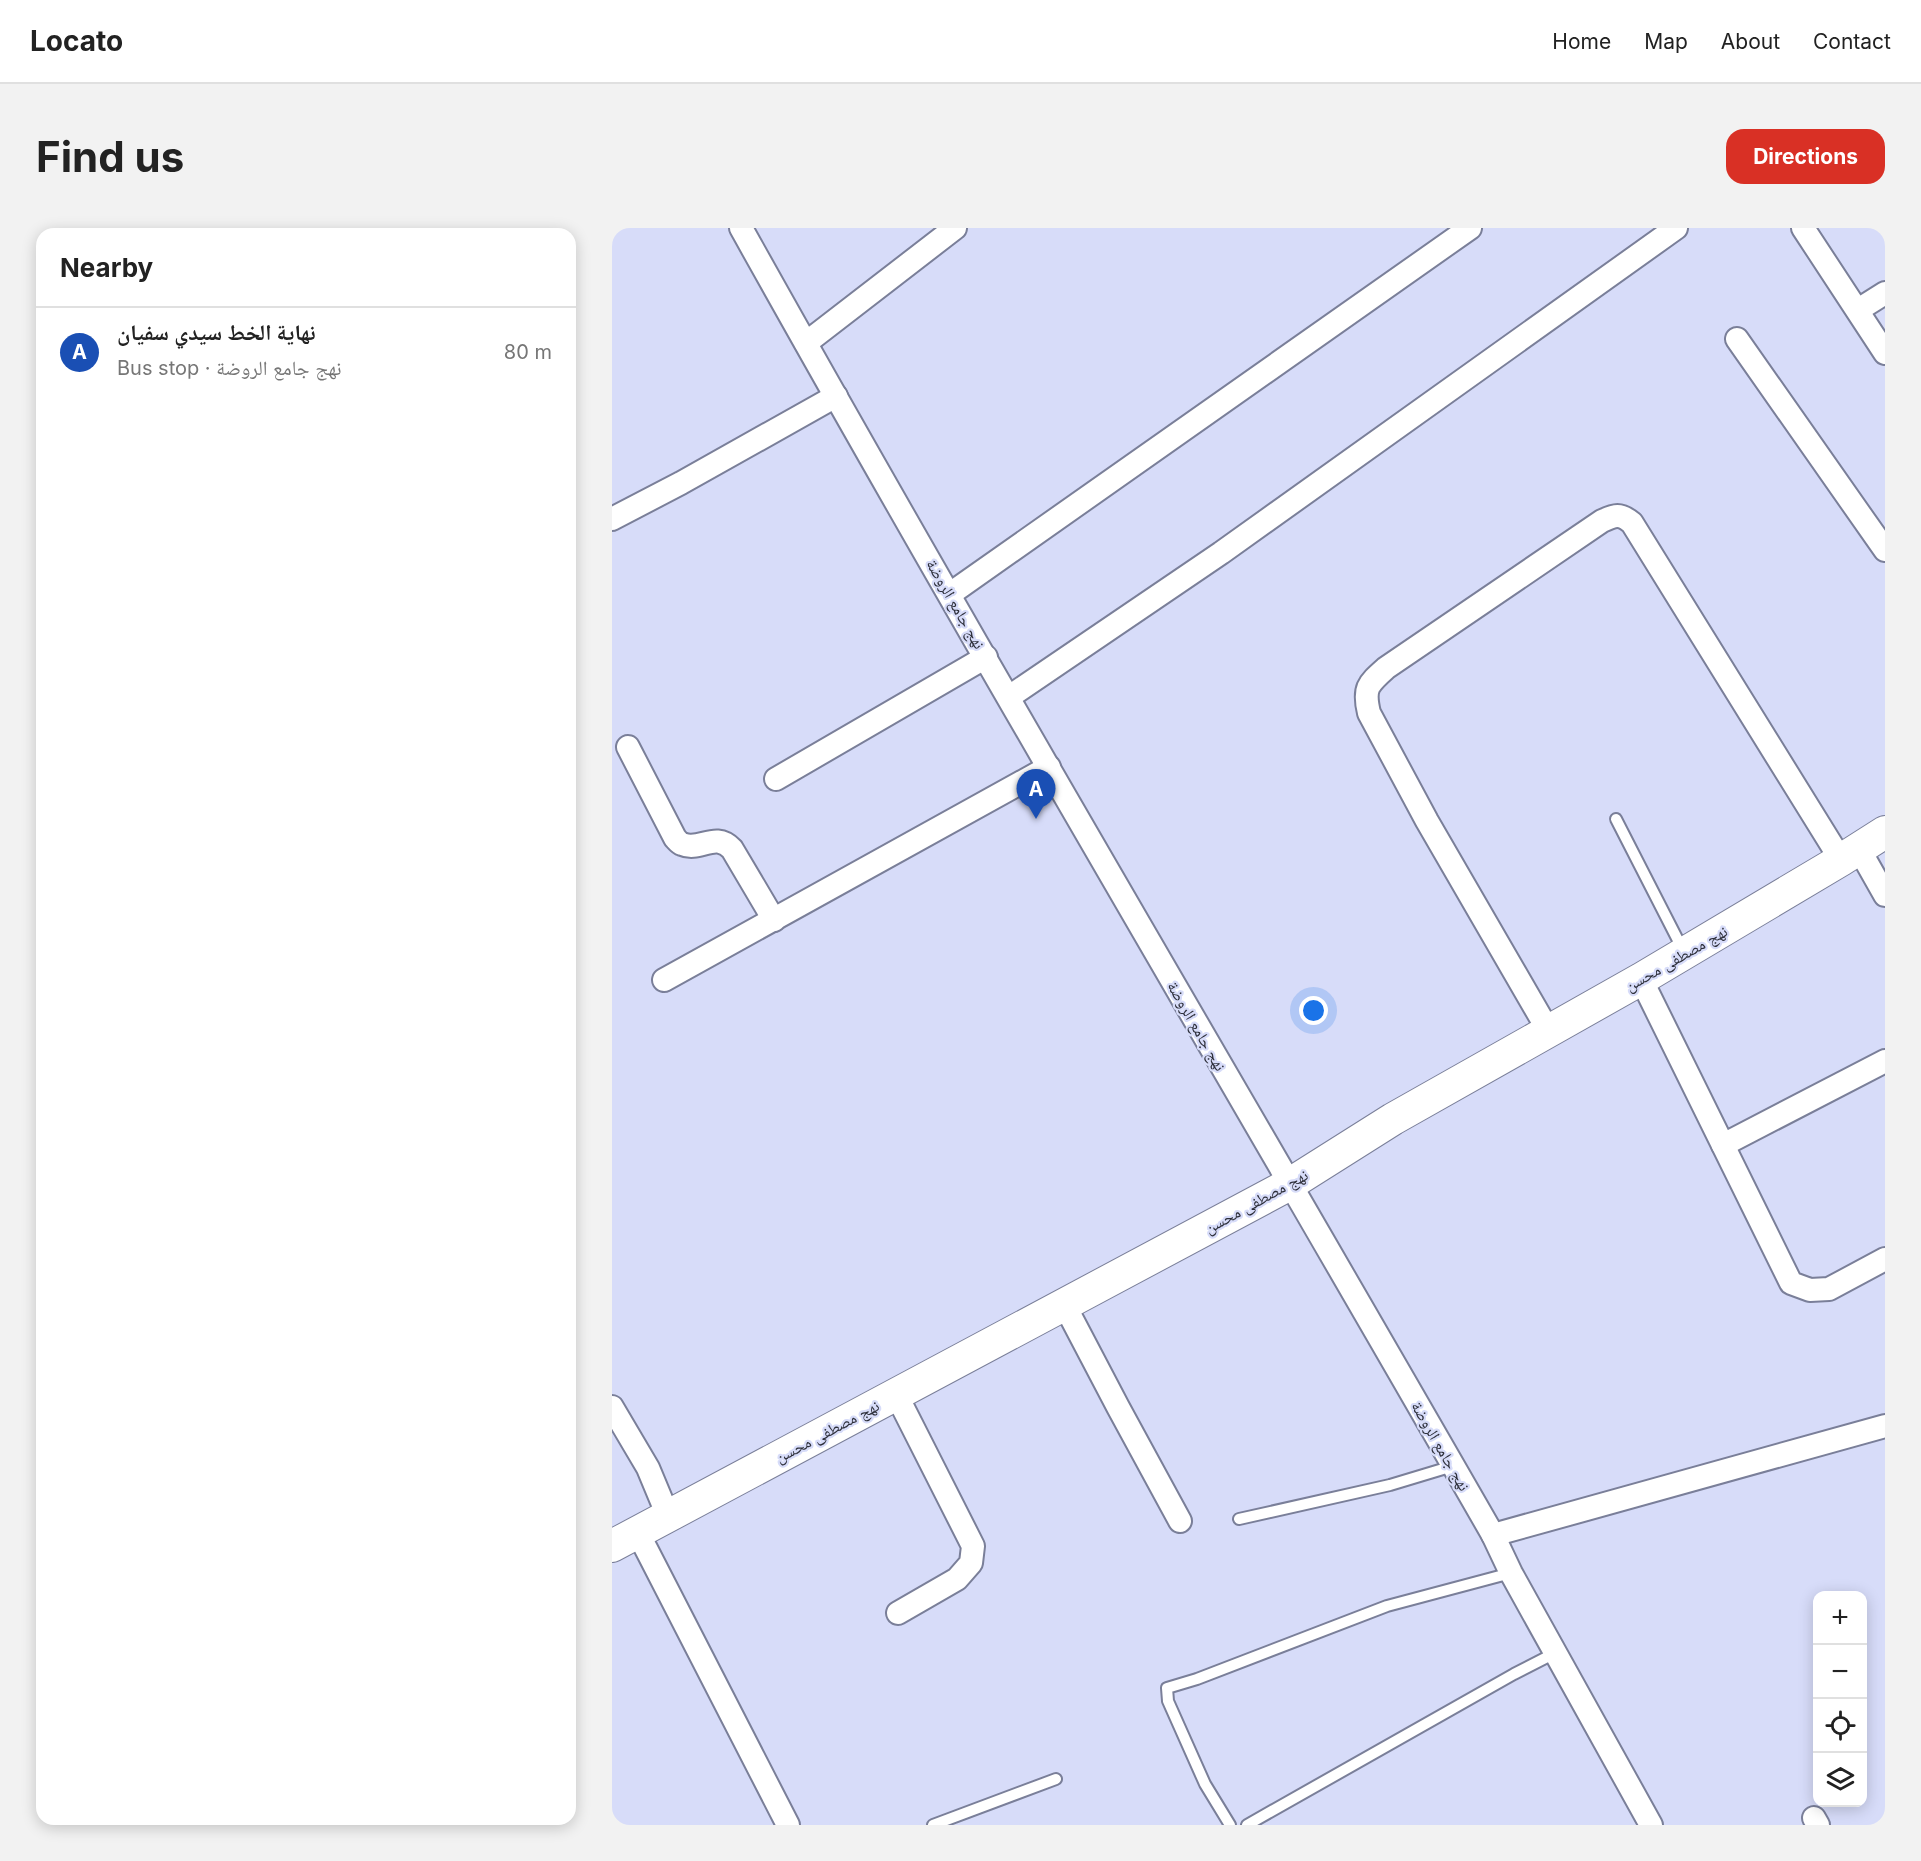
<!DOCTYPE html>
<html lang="en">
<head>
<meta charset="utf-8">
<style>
  body { margin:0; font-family:Inter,"Noto Naskh Arabic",sans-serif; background:#f2f2f2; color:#222 }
  .controls { position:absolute; right:18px; bottom:18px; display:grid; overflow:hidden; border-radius:12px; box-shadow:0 3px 15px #0003 }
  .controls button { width:54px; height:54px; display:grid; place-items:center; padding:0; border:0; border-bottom:2px solid #e0e0e0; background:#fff; color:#222; font:30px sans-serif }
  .you { position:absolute; left:702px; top:783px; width:21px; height:21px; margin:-15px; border:4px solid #fff; border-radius:50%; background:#1a73e8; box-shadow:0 0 0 9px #1a73e833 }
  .badge { display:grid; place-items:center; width:39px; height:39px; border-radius:50%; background:#d93025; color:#fff; font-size:20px; font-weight:700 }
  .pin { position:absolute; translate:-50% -50px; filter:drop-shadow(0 2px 3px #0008) }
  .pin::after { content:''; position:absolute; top:32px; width:21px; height:18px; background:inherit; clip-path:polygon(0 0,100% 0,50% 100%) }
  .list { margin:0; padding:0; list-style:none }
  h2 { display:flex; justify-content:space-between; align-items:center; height:78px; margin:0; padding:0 24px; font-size:26px }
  h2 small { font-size:20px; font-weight:400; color:#767676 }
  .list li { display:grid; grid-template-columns:39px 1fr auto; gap:18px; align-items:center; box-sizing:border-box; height:90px; padding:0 24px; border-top:2px solid #e0e0e0 }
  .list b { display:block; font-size:22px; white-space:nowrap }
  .list p { margin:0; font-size:20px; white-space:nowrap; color:#767676 }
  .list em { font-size:20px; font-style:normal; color:#767676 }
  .icon { flex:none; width:33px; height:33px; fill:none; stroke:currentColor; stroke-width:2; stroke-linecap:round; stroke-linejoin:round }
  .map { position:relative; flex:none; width:1273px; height:1597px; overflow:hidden; border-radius:18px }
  header { display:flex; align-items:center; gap:36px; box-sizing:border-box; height:84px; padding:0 30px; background:#fff; border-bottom:2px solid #e0e0e0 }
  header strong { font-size:28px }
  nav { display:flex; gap:33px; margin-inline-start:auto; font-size:21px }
  .intro { display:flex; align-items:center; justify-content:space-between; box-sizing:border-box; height:144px; padding:0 36px }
  h1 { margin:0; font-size:42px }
  .button { padding:15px 27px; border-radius:18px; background:#d93025; color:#fff; font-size:21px; font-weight:700 }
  main { display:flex; gap:36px; padding:0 36px }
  aside { flex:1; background:#fff; border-radius:18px; box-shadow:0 3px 15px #0003 }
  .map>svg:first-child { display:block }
</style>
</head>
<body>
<header>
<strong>Locato</strong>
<nav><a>Home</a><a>Map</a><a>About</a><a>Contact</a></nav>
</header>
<div class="intro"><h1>Find us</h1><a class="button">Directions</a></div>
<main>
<aside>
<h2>Nearby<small></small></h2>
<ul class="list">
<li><span class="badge" style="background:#1a4fb4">A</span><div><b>نهاية الخط سيدي سفيان</b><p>Bus stop · نهج جامع الروضة</p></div><em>80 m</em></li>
</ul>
</aside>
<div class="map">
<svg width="1273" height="1597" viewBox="0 0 1273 1597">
  <rect width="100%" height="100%" fill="#d7dcf9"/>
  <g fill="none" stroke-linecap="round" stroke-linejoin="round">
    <defs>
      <g id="lane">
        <path d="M1004,591L1071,722"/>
        <path d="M627,1291L778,1257L841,1238"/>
        <path d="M321,1597L444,1551"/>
        <path d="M618,1597L593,1556L556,1473L555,1460L585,1451L775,1378L899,1345"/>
        <path d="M635,1597L902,1446L943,1425"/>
      </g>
      <g id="street">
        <path d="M129,0C374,439 631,871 881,1307L899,1345L1039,1597"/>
        <path d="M1191,0L1273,125"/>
        <path d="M1246,82L1273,65"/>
        <path d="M1125,111L1273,322"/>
        <path d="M194,115L343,0"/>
        <path d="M0,291L69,255L224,168"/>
        <path d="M338,366L858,0"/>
        <path d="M397,469L609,325L1064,0"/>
        <path d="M16,519L63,610C65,612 67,615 70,616C88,624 103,603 120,621L162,692"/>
        <path d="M164,551L374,429"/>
        <path d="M1247,621L1273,667"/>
        <path d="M1029,751L1179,1055L1198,1062L1217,1061L1273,1031"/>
        <path d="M52,752L437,539"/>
        <path d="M936,802L815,593L757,485C751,460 756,456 774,440L990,293C1003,287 1008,285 1020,295L1229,632"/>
        <path d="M1111,917L1273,833"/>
        <path d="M452,1076L506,1179L568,1293"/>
        <path d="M284,1166L361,1318L359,1335L345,1351L286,1385"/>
        <path d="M0,1179L36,1240L56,1288"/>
        <path d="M26,1305L176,1597"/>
        <path d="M881,1307L1273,1198"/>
        <path d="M1202,1590L1206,1597"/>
      </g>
      <path id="secondary" d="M0,1318L678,956L781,891L1029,751L1229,632L1273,604"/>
    </defs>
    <use href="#lane" stroke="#7a7f99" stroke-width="14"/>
    <use href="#street" stroke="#7a7f99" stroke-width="26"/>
    <use href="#secondary" stroke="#7a7f99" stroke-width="34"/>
    <use href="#lane" stroke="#fff" stroke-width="10"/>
    <use href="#street" stroke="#fff" stroke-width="22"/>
    <use href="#secondary" stroke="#fff" stroke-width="32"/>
  </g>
  <g text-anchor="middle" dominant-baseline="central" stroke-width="4.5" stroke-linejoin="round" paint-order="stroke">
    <g font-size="16" fill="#2d2f3a" stroke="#d7dcf9">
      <text transform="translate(344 376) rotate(60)">نهج جامع الروضة</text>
      <text transform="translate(1064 730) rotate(-30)">نهج مصطفى محسن</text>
      <text transform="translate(585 798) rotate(60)">نهج جامع الروضة</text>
      <text transform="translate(644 973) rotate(-29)">نهج مصطفى محسن</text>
      <text transform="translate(215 1203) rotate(-28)">نهج مصطفى محسن</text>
      <text transform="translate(829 1218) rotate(60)">نهج جامع الروضة</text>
    </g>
  </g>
</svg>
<div class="controls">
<button>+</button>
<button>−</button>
<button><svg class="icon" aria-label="locate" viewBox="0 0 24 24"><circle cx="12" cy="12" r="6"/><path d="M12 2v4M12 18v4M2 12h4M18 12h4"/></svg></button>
<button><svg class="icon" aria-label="layers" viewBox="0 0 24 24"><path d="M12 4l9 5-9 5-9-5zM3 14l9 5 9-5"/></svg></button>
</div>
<div class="you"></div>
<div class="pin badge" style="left:424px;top:591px;background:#1a4fb4">A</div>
</div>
</main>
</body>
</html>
